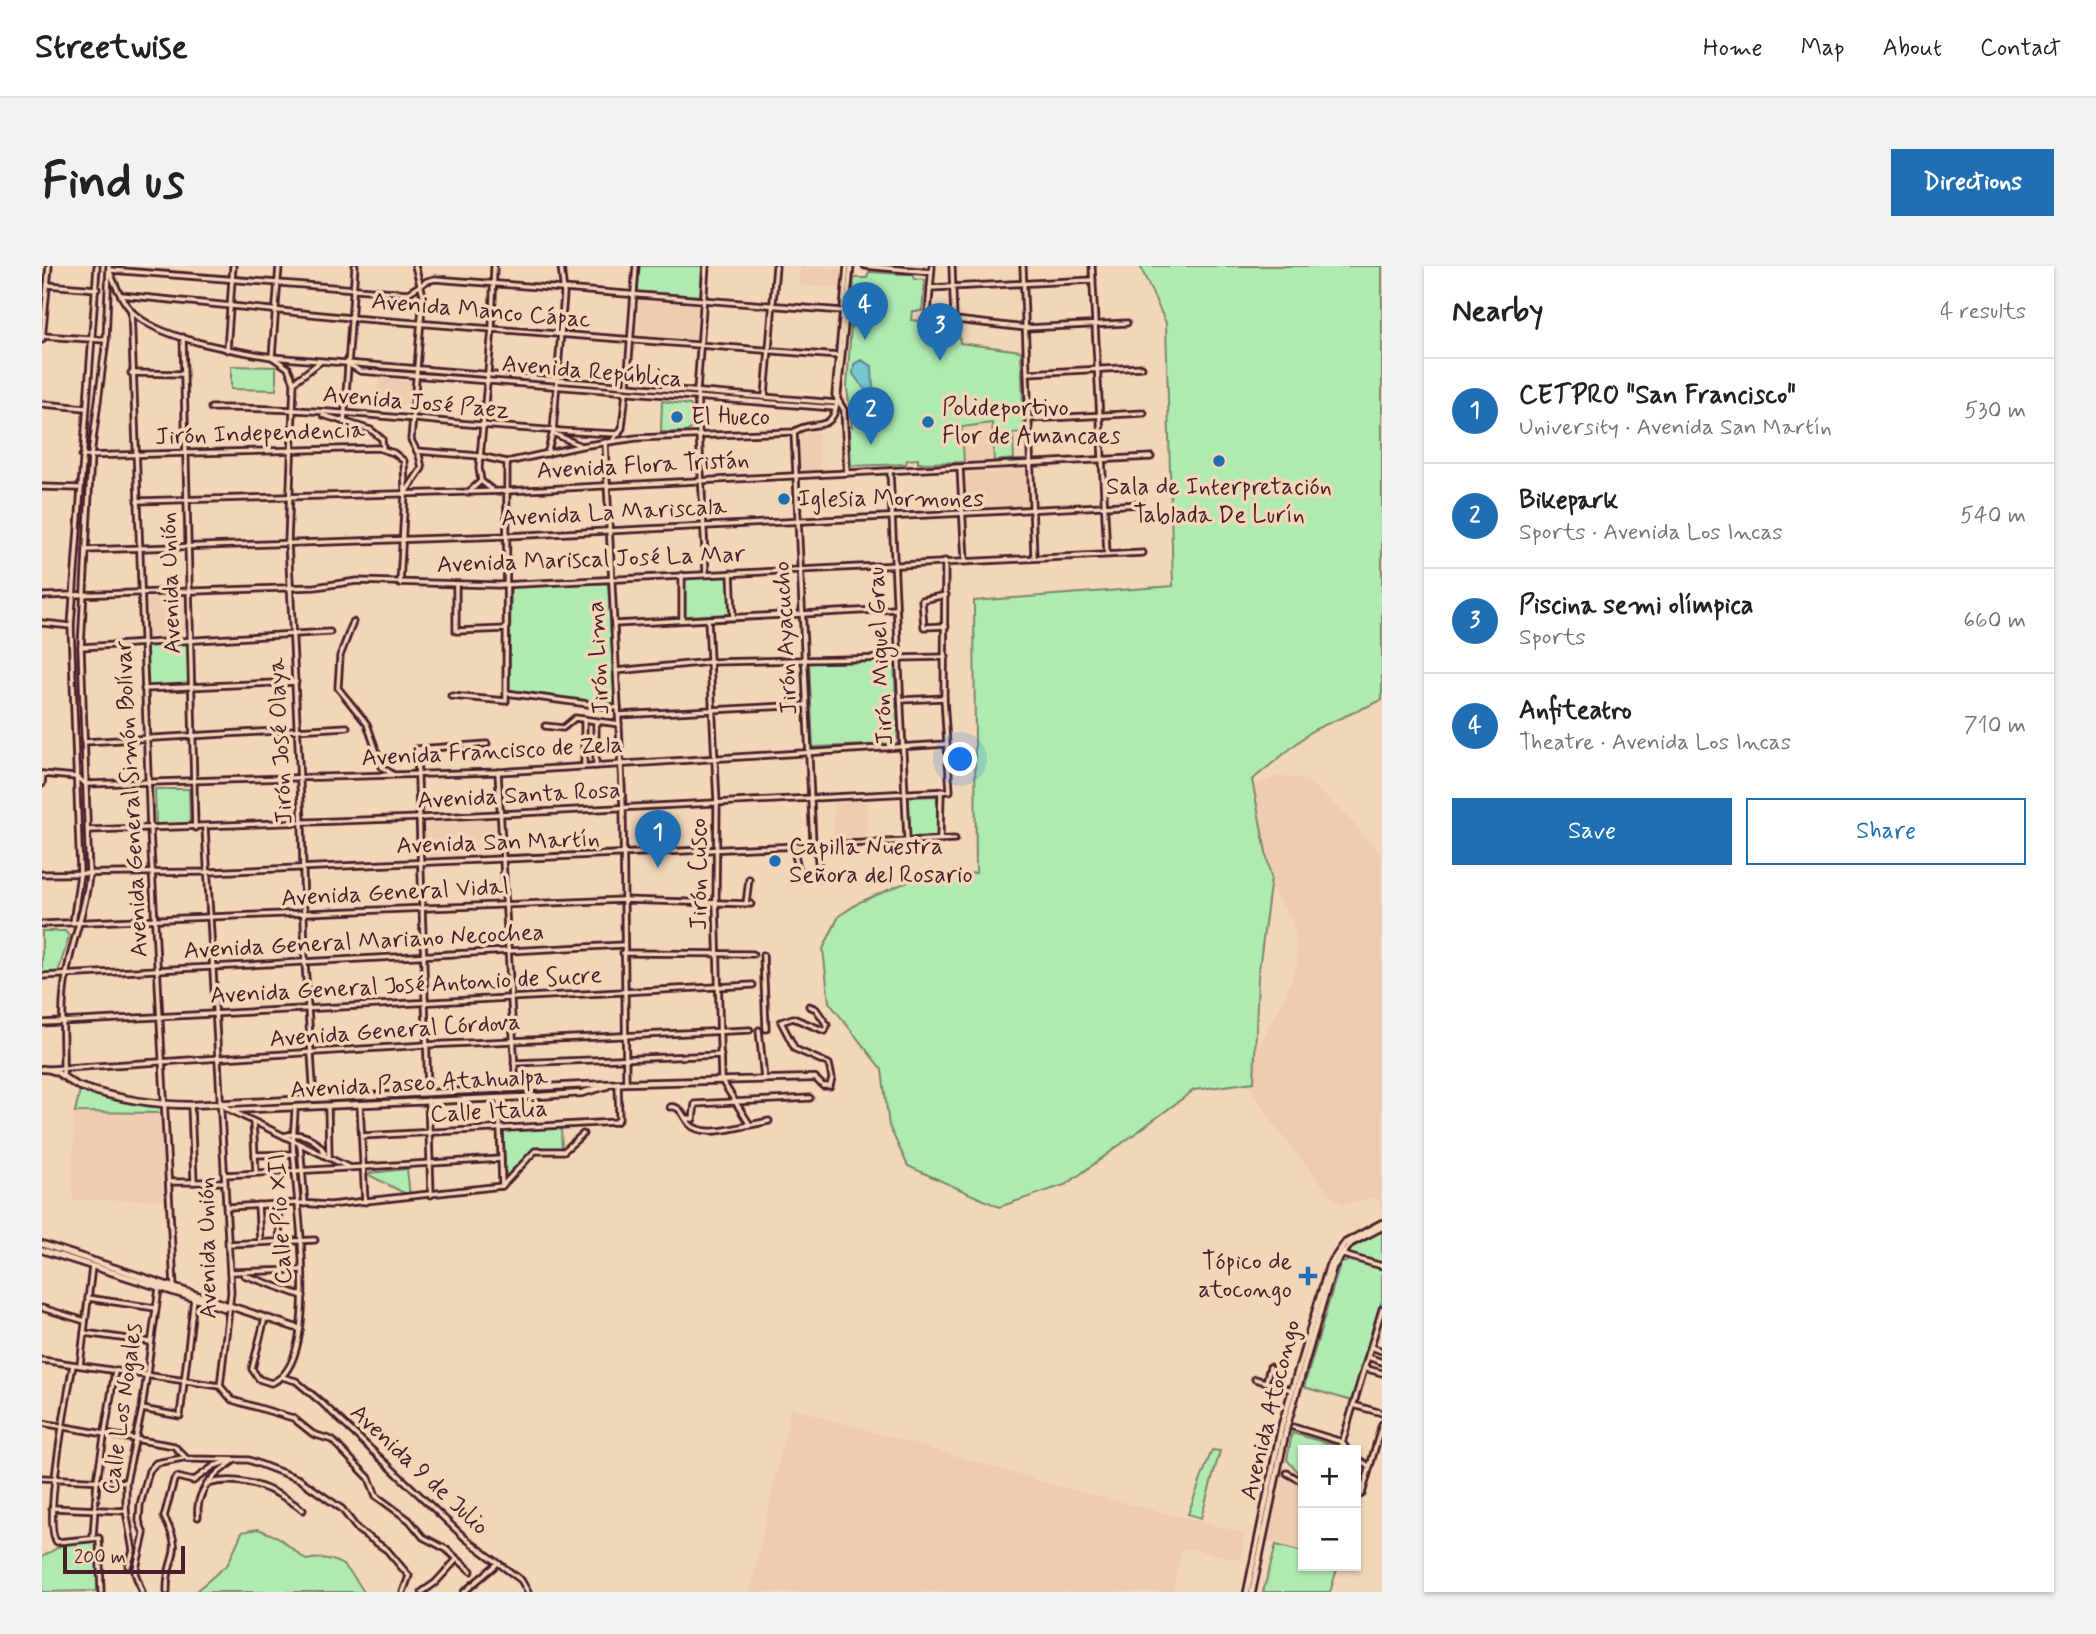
<!DOCTYPE html>
<html lang="en">
<head>
<meta charset="utf-8">
<style>
  body { margin:0; font-family:Mynerve,sans-serif; background:#f2f2f2; color:#222 }
  .controls { position:absolute; right:21px; bottom:21px; display:grid; overflow:hidden; border-radius:0px; box-shadow:0 2px 5px #0004 }
  .controls button { width:63px; height:63px; display:grid; place-items:center; padding:0; border:0; border-bottom:2px solid #e0e0e0; background:#fff; color:#222; font:35px sans-serif }
  .scale { position:absolute; left:21px; bottom:18px; width:122px; box-sizing:border-box; padding-left:7px; border:4px solid #4a1f2b; border-top:0; font-size:19px; line-height:24px; white-space:nowrap; color:#4a1f2b; -webkit-text-stroke:5px #f1d6b8; paint-order:stroke }
  .you { position:absolute; left:919px; top:494px; width:24px; height:24px; margin:-18px; border:5px solid #fff; border-radius:50%; background:#1a73e8; box-shadow:0 0 0 10px #1a73e833 }
  .badge { display:grid; place-items:center; width:46px; height:46px; border-radius:50%; background:#1f6fb2; color:#fff; font-size:23px; font-weight:700 }
  .pin { position:absolute; translate:-50% -58px; filter:drop-shadow(0 2px 4px #0008) }
  .pin::after { content:''; position:absolute; top:37px; width:24px; height:21px; background:inherit; clip-path:polygon(0 0,100% 0,50% 100%) }
  .list { margin:0; padding:0; list-style:none }
  h2 { display:flex; justify-content:space-between; align-items:center; height:91px; margin:0; padding:0 28px; font-size:30px }
  h2 small { font-size:23px; font-weight:400; color:#767676 }
  .list li { display:grid; grid-template-columns:46px 1fr auto; gap:21px; align-items:center; box-sizing:border-box; height:105px; padding:0 28px; border-top:2px solid #e0e0e0 }
  .list b { display:block; font-size:26px; white-space:nowrap }
  .list p { margin:0; font-size:23px; white-space:nowrap; color:#767676 }
  .list em { font-size:23px; font-style:normal; color:#767676 }
  .actions { display:flex; gap:14px; padding:21px 28px }
  .actions a { flex:1; padding:16px 0; border:2px solid #1f6fb2; border-radius:0px; text-align:center; font-size:24px; color:#1f6fb2 }
  .actions .main { background:#1f6fb2; color:#fff }
  .map { position:relative; flex:none; width:1340px; height:1326px; overflow:hidden; border-radius:0px }
  header { display:flex; align-items:center; gap:42px; box-sizing:border-box; height:98px; padding:0 35px; background:#fff; border-bottom:2px solid #e0e0e0 }
  header strong { font-size:33px }
  nav { display:flex; gap:38px; margin-inline-start:auto; font-size:24px }
  .intro { display:flex; align-items:center; justify-content:space-between; box-sizing:border-box; height:168px; padding:0 42px }
  h1 { margin:0; font-size:49px }
  .button { padding:18px 32px; border-radius:0px; background:#1f6fb2; color:#fff; font-size:24px; font-weight:700 }
  main { display:flex; gap:42px; padding:0 42px }
  aside { flex:1; background:#fff; border-radius:0px; box-shadow:0 2px 5px #0004 }
  .map>svg:first-child { display:block }
</style>
</head>
<body>
<header>
<strong>Streetwise</strong>
<nav><a>Home</a><a>Map</a><a>About</a><a>Contact</a></nav>
</header>
<div class="intro"><h1>Find us</h1><a class="button">Directions</a></div>
<main>
<div class="map">
<svg width="1340" height="1326" viewBox="0 0 1340 1326">
  <rect width="100%" height="100%" fill="#f1d6b8"/>
  <filter id="ink" filterUnits="userSpaceOnUse"><feTurbulence type="fractalNoise" baseFrequency=".0143" numOctaves="2"/><feDisplacementMap in="SourceGraphic" scale="14" xChannelSelector="R" yChannelSelector="G"/><feConvolveMatrix kernelMatrix="1 2 1 2 8 2 1 2 1" color-interpolation-filters="sRGB"/></filter>
  <g filter="url(#ink)">
    <g fill="#efcbb1">
      <path d="M758,0L799,3L798,22L757,19Z"/>
      <path d="M597,34L657,39L654,73L595,70Z"/>
      <path d="M337,112L371,116L369,141L334,137Z"/>
      <path d="M950,157L952,195L922,196L920,160Z"/>
      <path d="M758,167H776L778,206L757,207Z"/>
      <path d="M985,203L986,240L925,243L923,206L957,207L958,204Z"/>
      <path d="M144,329L146,369L104,372L103,331Z"/>
      <path d="M1236,510L1264,514L1302,547L1340,591V944L1335,931L1300,939L1286,926L1230,857L1208,820L1214,785L1240,737L1255,699L1252,658L1229,622L1213,585L1202,535L1214,519Z"/>
      <path d="M792,535L825,536L824,572H791Z"/>
      <path d="M456,553L457,589L381,594V556Z"/>
      <path d="M32,847L120,848L125,934H31Z"/>
      <path d="M749,1142L1023,1222L1202,1267L1199,1294L1145,1282L1139,1285L1131,1326H708Z"/>
      <path d="M1239,1209L1261,1220V1286L1225,1275Z"/>
    </g>
    <g fill="#afebb0" stroke="#7c856e" stroke-width="2">
      <path d="M597,0H660L658,30L596,26Z"/>
      <path d="M1098,0H1340V434L1271,464L1210,514L1229,612L1216,711L1212,816L1152,824L1025,918L957,941L866,900L847,860L840,804L787,736L781,683L797,650L818,636L877,611L934,607L932,335L1131,320L1124,57Z"/>
      <path d="M827,6L872,9V13L883,14L880,45H870L869,54L916,59L918,77L979,85L982,166L971,167L972,193L952,195L950,157L920,161L922,196L876,197V193L865,194L864,198L809,200L807,162L810,161L805,122L812,12H825Z"/>
      <path d="M189,100L234,101V124L189,123Z"/>
      <path d="M620,135L648,139L652,144L649,163L644,166H619Z"/>
      <path d="M687,310L688,348L643,350V312Z"/>
      <path d="M566,317L573,438L467,424L469,320Z"/>
      <path d="M146,378L148,419L106,420L104,379Z"/>
      <path d="M852,393L856,478L771,481L767,396Z"/>
      <path d="M113,523H147L148,559L114,560Z"/>
      <path d="M895,530V570L868,571L867,531Z"/>
      <path d="M0,665H23L27,670L16,707L0,708Z"/>
      <path d="M38,824L121,841V847L33,846Z"/>
      <path d="M519,862L520,884L496,881L464,912L461,865Z"/>
      <path d="M365,903L368,930L327,909L328,907Z"/>
      <path d="M1340,965V999L1307,989V983Z"/>
      <path d="M1308,994L1340,1003V1034L1310,1135L1262,1121L1298,998Z"/>
      <path d="M1250,1167L1295,1180L1293,1184H1261V1210L1259,1209L1245,1194Z"/>
      <path d="M1170,1184L1178,1185L1159,1252L1146,1248Z"/>
      <path d="M216,1263L236,1271L264,1294C296,1288 306,1300 322,1326H153L186,1298L200,1266Z"/>
      <path d="M48,1274L54,1278L58,1318L55,1325L0,1326V1291L20,1279Z"/>
      <path d="M1234,1279L1261,1286V1300H1296L1288,1326H1221Z"/>
    </g>
    <path fill="#77c7d1" stroke="#65848f" stroke-width="2" d="M819,94L830,100L831,121L836,129L831,136L824,134L823,124L811,108L812,98Z"/>
    <g fill="none" stroke-linecap="round" stroke-linejoin="round">
      <defs>
        <g id="minor">
          <path d="M237,0L230,91L246,102L252,116L246,276L260,557L263,697L272,833"/>
          <path d="M664,0L655,125L664,308"/>
          <path d="M823,0L889,6"/>
          <path d="M890,0L886,48L888,51L984,62L1085,57"/>
          <path d="M910,0L912,54"/>
          <path d="M981,0L992,290"/>
          <path d="M1050,0L1065,288"/>
          <path d="M68,4L366,27L385,15L393,13L801,45"/>
          <path d="M68,6C74,22 83,41 96,51C125,74 194,85 230,91L795,137"/>
          <path d="M5,19L55,23"/>
          <path d="M888,22L1051,14"/>
          <path d="M79,29L309,52L797,90"/>
          <path d="M89,44L108,564L132,1021"/>
          <path d="M0,70L64,74"/>
          <path d="M141,71L153,562"/>
          <path d="M0,74L7,0"/>
          <path d="M185,84L191,0"/>
          <path d="M308,99L318,105L793,142"/>
          <path d="M89,107L141,108"/>
          <path d="M986,107L1100,101"/>
          <path d="M252,116L278,96"/>
          <path d="M585,119L594,0"/>
          <path d="M723,130L734,0"/>
          <path d="M0,138L44,142"/>
          <path d="M169,142C305,141 441,164 577,168"/>
          <path d="M281,149L329,164L340,173L341,183"/>
          <path d="M988,153L1102,147"/>
          <path d="M302,157L313,0"/>
          <path d="M752,166L771,577"/>
          <path d="M513,168L537,179"/>
          <path d="M571,174L580,162L584,126"/>
          <path d="M563,176L581,542L584,817"/>
          <path d="M375,185L438,190L465,196L539,180L594,172L752,166C771,152 789,170 795,137L809,0"/>
          <path d="M505,188L511,166L522,28L519,0"/>
          <path d="M40,190L336,182L352,187L362,195L363,227"/>
          <path d="M918,202L923,294"/>
          <path d="M848,205L865,573"/>
          <path d="M805,207L802,144L793,129L805,0"/>
          <path d="M0,221L36,222"/>
          <path d="M450,224L439,215L437,202L450,63L452,0"/>
          <path d="M428,225L439,215"/>
          <path d="M95,235L465,225L1109,191"/>
          <path d="M44,284L465,270L1101,238"/>
          <path d="M689,307L691,351"/>
          <path d="M640,309V354"/>
          <path d="M358,318L363,227L380,202L377,189L369,174L381,29L373,0"/>
          <path d="M414,320V365L464,363"/>
          <path d="M0,330L273,321L315,315L456,319L1101,287"/>
          <path d="M311,356L298,390L296,422L325,458L340,501L350,508"/>
          <path d="M0,357L29,360"/>
          <path d="M573,358L854,343"/>
          <path d="M904,360L882,361L880,334L904,329"/>
          <path d="M39,381L288,366"/>
          <path d="M574,405L668,396L904,391"/>
          <path d="M102,423L254,416"/>
          <path d="M464,427L576,442"/>
          <path d="M409,430L464,435L465,196"/>
          <path d="M859,434L902,432"/>
          <path d="M577,449L764,439"/>
          <path d="M503,460L521,462L533,452L577,458"/>
          <path d="M42,476L305,461"/>
          <path d="M542,500V453"/>
          <path d="M554,500V455"/>
          <path d="M456,506L474,822"/>
          <path d="M0,508L34,511L44,518L456,506L904,478"/>
          <path d="M0,518L1,508"/>
          <path d="M163,562L189,1026L178,1120L190,1134L251,1152L271,1168L290,1174L327,1212L334,1230L367,1254L381,1271L404,1283L429,1305"/>
          <path d="M47,564L378,552L908,525L902,432L903,295"/>
          <path d="M898,572L899,525"/>
          <path d="M774,577L778,612"/>
          <path d="M751,579L758,612"/>
          <path d="M0,608L167,606L913,573"/>
          <path d="M704,638L707,613"/>
          <path d="M31,657L38,608L29,360L55,0"/>
          <path d="M0,658L581,634L709,638"/>
          <path d="M581,687L711,688"/>
          <path d="M721,689L724,763"/>
          <path d="M0,710L581,679"/>
          <path d="M767,740L774,743L785,759L783,765L751,752L739,756L753,783L787,798L790,812L788,820H781L773,812"/>
          <path d="M0,757L711,719"/>
          <path d="M717,764L722,813"/>
          <path d="M472,797L679,789"/>
          <path d="M8,803L384,779L708,764"/>
          <path d="M21,810C22,777 18,744 24,711C29,676 44,644 47,609L39,381L49,189L64,74L67,0"/>
          <path d="M386,826L375,483L445,478"/>
          <path d="M457,832L460,920"/>
          <path d="M386,834L389,929"/>
          <path d="M149,839L152,916"/>
          <path d="M318,839L323,936"/>
          <path d="M286,840L287,890"/>
          <path d="M628,841C641,839 641,855 651,861C668,870 691,862 708,859L679,813L674,636L675,537L666,353"/>
          <path d="M190,845L306,901"/>
          <path d="M645,852L651,853L653,838L768,832"/>
          <path d="M211,856L214,906"/>
          <path d="M708,859L727,855"/>
          <path d="M242,870C258,865 274,872 283,887"/>
          <path d="M320,870L574,856L577,853L576,817"/>
          <path d="M258,879L263,938"/>
          <path d="M213,889L252,888"/>
          <path d="M183,909L459,893"/>
          <path d="M127,916H183"/>
          <path d="M460,920L493,885H522L541,868"/>
          <path d="M236,938L238,976"/>
          <path d="M216,939L218,976"/>
          <path d="M185,941L256,937L288,939L460,920"/>
          <path d="M187,978L273,974"/>
          <path d="M1298,988L1340,1000"/>
          <path d="M188,1006L259,1004"/>
          <path d="M202,1009L261,1030"/>
          <path d="M46,1032L113,1042"/>
          <path d="M0,1042L43,1055"/>
          <path d="M223,1052L210,1103L217,1113L229,1117C283,1099 252,924 251,879C251,866 253,854 253,841"/>
          <path d="M42,1067L109,1076"/>
          <path d="M1329,1081L1340,1085"/>
          <path d="M1326,1091L1340,1096"/>
          <path d="M0,1094L178,1120"/>
          <path d="M31,1099C26,1127 0,1260 15,1276L57,1272L59,1326"/>
          <path d="M38,1099L50,1001"/>
          <path d="M1322,1102L1340,1107"/>
          <path d="M240,1111L254,1115L279,1136L424,1273L479,1314L486,1326"/>
          <path d="M1213,1113L1250,1124"/>
          <path d="M1224,1116L1228,1101"/>
          <path d="M1311,1139L1340,1147"/>
          <path d="M100,1143L138,1150L152,1033"/>
          <path d="M0,1157L132,1180L145,1193L207,1194L257,1213L300,1243L316,1264L345,1284L367,1310L361,1326"/>
          <path d="M1251,1161L1300,1176L1305,1184"/>
          <path d="M1298,1184L1340,1043"/>
          <path d="M1314,1192L1327,1200"/>
          <path d="M1245,1207L1261,1216"/>
          <path d="M0,1212L84,1216"/>
          <path d="M165,1218C200,1208 233,1223 261,1244"/>
          <path d="M1314,1231L1320,1228L1340,1158"/>
          <path d="M10,1242L84,1245"/>
          <path d="M156,1251C153,1224 173,1207 193,1194"/>
          <path d="M51,1270L55,1214L73,1105"/>
          <path d="M86,1300L91,1285L84,1245V1216L100,1143L117,1022"/>
          <path d="M100,1326L93,1307L102,1268L97,1255L98,1239L107,1205L114,1197L141,1192"/>
          <path d="M125,1326C124,1286 144,1292 122,1251L132,1214L135,1211L151,1215L172,1200L189,1194"/>
          <path d="M380,1326L393,1317L415,1293"/>
          <path d="M422,1326L454,1299"/>
        </g>
        <g id="tertiary">
          <path d="M0,803C17,802 24,816 39,821C73,832 113,839 149,839L584,817L773,812"/>
          <path d="M181,839L189,844L482,831L540,827L565,820"/>
          <path d="M0,978L188,1040L182,1042L0,984"/>
          <path d="M188,1040L258,1063"/>
        </g>
        <g id="secondary">
          <path d="M1205,1326L1240,1158L1287,1000L1303,977L1340,957"/>
          <path d="M1210,1326L1245,1159L1291,1001L1309,977L1340,961"/>
        </g>
      </defs>
      <use href="#minor" stroke="#4a1f2b" stroke-width="9"/>
      <use href="#tertiary" stroke="#4a1f2b" stroke-width="10"/>
      <use href="#secondary" stroke="#4a1f2b" stroke-width="10"/>
      <use href="#minor" stroke="#f1d6b8" stroke-width="3.5"/>
      <use href="#tertiary" stroke="#f1d6b8" stroke-width="4.5"/>
      <use href="#secondary" stroke="#f1d6b8" stroke-width="4.5"/>
    </g>
  </g>
  <g fill="#1f6fb2" stroke="#f1d6b8" stroke-width="2.5">
    <circle cx="635" cy="151" r="7"/>
    <circle cx="886" cy="156" r="7"/>
    <circle cx="1177" cy="195" r="7"/>
    <circle cx="742" cy="233" r="7"/>
    <circle cx="733" cy="595" r="7"/>
    <path d="M1262.5 999.5h7v7h7v7h-7v7h-7v-7h-7v-7h7z"/>
  </g>
  <g text-anchor="middle" dominant-baseline="central" stroke-width="7" stroke-linejoin="round" paint-order="stroke">
    <g font-size="24" fill="#4a1f2b" stroke="#f1d6b8">
      <text transform="translate(439 45) rotate(5)">Avenida Manco Cápac</text>
      <text transform="translate(550 106) rotate(5)">Avenida República</text>
      <text transform="translate(374 137) rotate(5)">Avenida José Paez</text>
      <text transform="translate(218 168) rotate(-2)">Jirón Independencia</text>
      <text transform="translate(601 200) rotate(-3)">Avenida Flora Tristán</text>
      <text transform="translate(572 247) rotate(-3)">Avenida La Mariscala</text>
      <text transform="translate(549 294) rotate(-2)">Avenida Mariscal José La Mar</text>
      <text transform="translate(129 317) rotate(-92)">Avenida Unión</text>
      <text transform="translate(744 372) rotate(-93)">Jirón Ayacucho</text>
      <text transform="translate(839 390) rotate(-93)">Jirón Miguel Grau</text>
      <text transform="translate(557 392) rotate(-93)">Jirón Lima</text>
      <text transform="translate(239 475) rotate(-93)">Jirón José Olaya</text>
      <text transform="translate(450 486) rotate(-3)">Avenida Francisco de Zela</text>
      <text transform="translate(477 530) rotate(-3)">Avenida Santa Rosa</text>
      <text transform="translate(90 533) rotate(-93)">Avenida General Simón Bolívar</text>
      <text transform="translate(456 577) rotate(-2)">Avenida San Martín</text>
      <text transform="translate(657 608) rotate(-90)">Jirón Cusco</text>
      <text transform="translate(353 627) rotate(-3)">Avenida General Vidal</text>
      <text transform="translate(322 676) rotate(-3)">Avenida General Mariano Necochea</text>
      <text transform="translate(364 720) rotate(-3)">Avenida General José Antonio de Sucre</text>
      <text transform="translate(353 765) rotate(-4)">Avenida General Córdova</text>
      <text transform="translate(377 818) rotate(-3)">Avenida Paseo Atahualpa</text>
      <text transform="translate(447 846) rotate(-3)">Calle Italia</text>
      <text transform="translate(239 953) rotate(-93)">Calle Pio XII</text>
      <text transform="translate(166 982) rotate(-91)">Avenida Unión</text>
      <text transform="translate(81 1143) rotate(-82)">Calle Los Nogales</text>
      <text transform="translate(1229 1144) rotate(-76)">Avenida Atocongo</text>
      <text transform="translate(377 1204) rotate(43)">Avenida 9 de Julio</text>
    </g>
    <g font-size="24" fill="#4a1f2b" stroke="#f1d6b8" text-anchor="start">
      <text x="900" y="142">Polideportivo<tspan x="900" dy="28">Flor de Amancaes</tspan></text>
      <text x="649" y="151">El Hueco</text>
      <text x="1177" y="221" text-anchor="middle">Sala de Interpretación<tspan x="1177" dy="28">Tablada De Lurín</tspan></text>
      <text x="756" y="233">Iglesia Mormones</text>
      <text x="747" y="581">Capilla Nuestra<tspan x="747" dy="28">Señora del Rosario</tspan></text>
      <text x="1250" y="996" text-anchor="end">Tópico de<tspan x="1250" dy="28">atocongo</tspan></text>
    </g>
  </g>
</svg>
<div class="controls">
<button>+</button>
<button>−</button>
</div>
<div class="scale">200 m</div>
<div class="you"></div>
<div class="pin badge" style="left:616px;top:602px">1</div>
<div class="pin badge" style="left:829px;top:179px">2</div>
<div class="pin badge" style="left:898px;top:95px">3</div>
<div class="pin badge" style="left:823px;top:74px">4</div>
</div>
<aside>
<h2>Nearby<small>4 results</small></h2>
<ul class="list">
<li><span class="badge">1</span><div><b>CETPRO &quot;San Francisco&quot;</b><p>University · Avenida San Martín</p></div><em>530 m</em></li>
<li><span class="badge">2</span><div><b>Bikepark</b><p>Sports · Avenida Los Incas</p></div><em>540 m</em></li>
<li><span class="badge">3</span><div><b>Piscina semi olímpica</b><p>Sports</p></div><em>660 m</em></li>
<li><span class="badge">4</span><div><b>Anfiteatro</b><p>Theatre · Avenida Los Incas</p></div><em>710 m</em></li>
</ul>
<div class="actions"><a class="main">Save</a><a>Share</a></div>
</aside>
</main>
</body>
</html>
